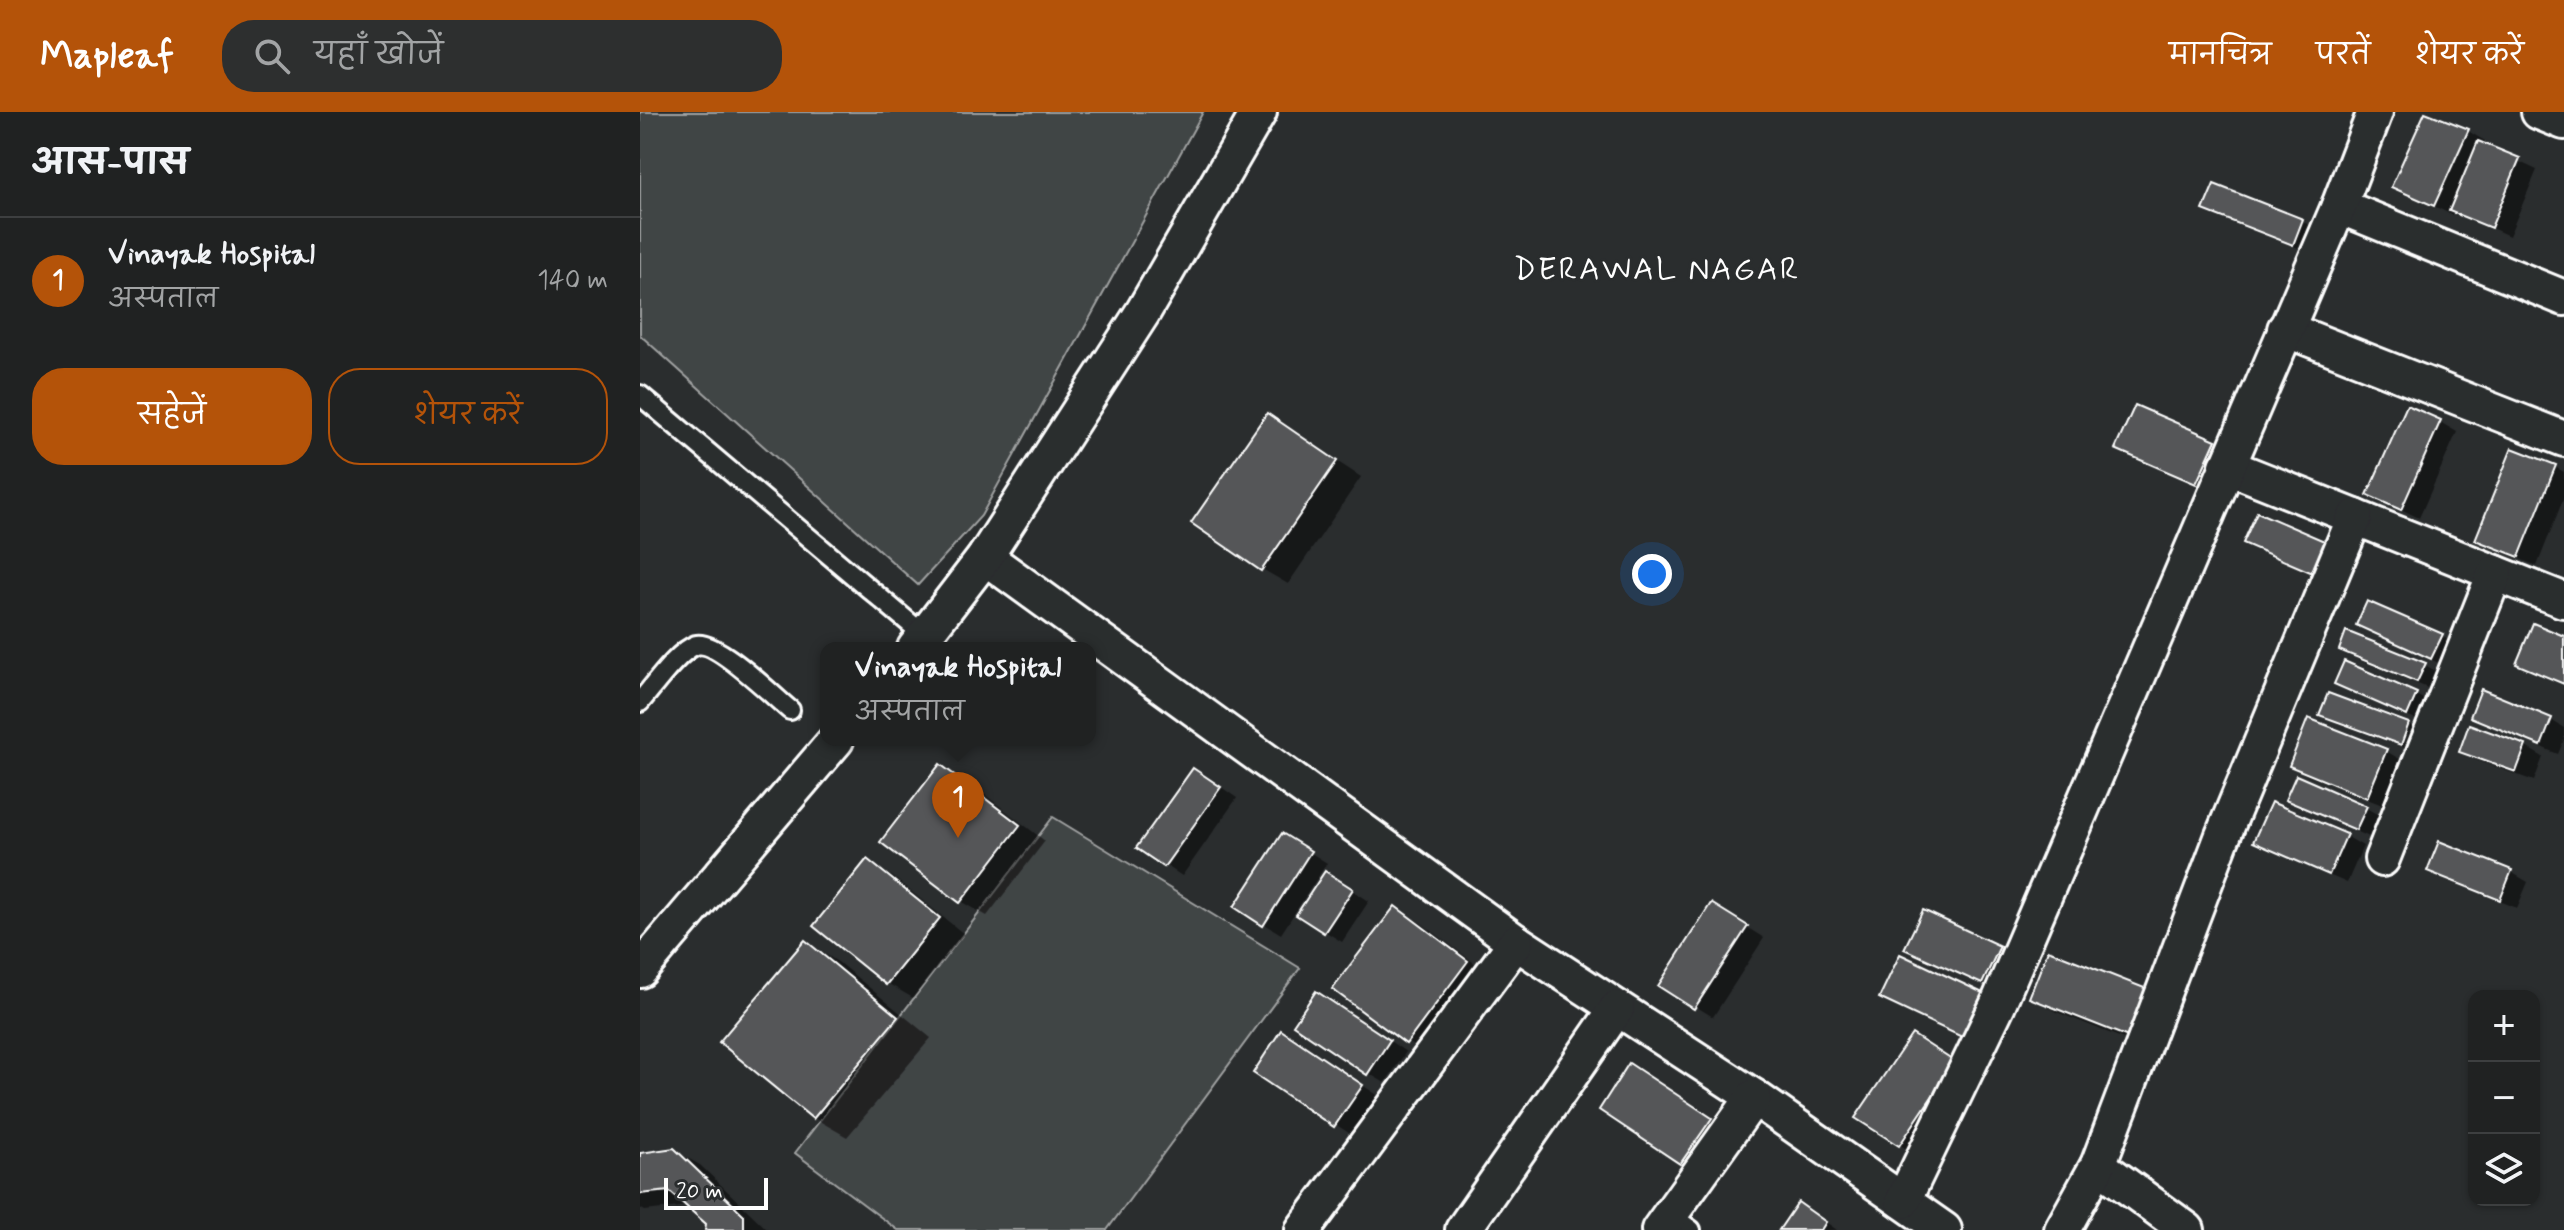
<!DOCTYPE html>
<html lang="hi">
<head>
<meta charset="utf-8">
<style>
  body { margin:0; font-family:Mynerve,"Playpen Sans Deva",sans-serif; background:#2d2f2f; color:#f1f3f6 }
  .controls { position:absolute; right:24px; bottom:24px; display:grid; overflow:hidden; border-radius:16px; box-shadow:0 2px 6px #0004 }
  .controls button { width:72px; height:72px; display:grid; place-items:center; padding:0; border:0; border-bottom:2px solid #3d3f40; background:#202222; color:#f1f3f6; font:40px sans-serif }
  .scale { position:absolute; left:24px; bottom:20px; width:104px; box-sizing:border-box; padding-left:8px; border:4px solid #fff; border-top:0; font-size:22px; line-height:28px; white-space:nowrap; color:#fff; -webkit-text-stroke:6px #2a2d2e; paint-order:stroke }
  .you { position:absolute; left:1012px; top:462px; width:28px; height:28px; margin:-20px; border:6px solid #fff; border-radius:50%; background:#1a73e8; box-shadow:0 0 0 12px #1a73e833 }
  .badge { display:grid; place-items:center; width:52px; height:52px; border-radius:50%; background:#b45309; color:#fff; font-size:26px; font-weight:700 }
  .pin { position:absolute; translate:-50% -66px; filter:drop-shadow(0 2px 4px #0008) }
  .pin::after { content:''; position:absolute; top:42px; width:28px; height:24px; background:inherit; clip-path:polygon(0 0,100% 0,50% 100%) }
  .popup { position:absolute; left:180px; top:530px; width:276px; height:104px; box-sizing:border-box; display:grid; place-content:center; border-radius:16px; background:#202222; filter:drop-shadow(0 2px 6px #0005); font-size:26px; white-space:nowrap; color:#a2a4a5 }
  .popup b { font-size:30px; color:#f1f3f6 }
  .popup::after { content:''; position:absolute; left:50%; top:100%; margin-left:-16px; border:16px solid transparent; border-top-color:#202222 }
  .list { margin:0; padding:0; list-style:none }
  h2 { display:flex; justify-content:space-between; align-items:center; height:104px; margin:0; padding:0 32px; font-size:34px }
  h2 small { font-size:26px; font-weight:400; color:#a2a4a5 }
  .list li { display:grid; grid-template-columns:52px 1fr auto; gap:24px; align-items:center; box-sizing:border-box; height:128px; padding:0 32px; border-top:2px solid #3d3f40 }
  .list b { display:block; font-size:30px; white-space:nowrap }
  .list p { margin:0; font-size:26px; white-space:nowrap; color:#a2a4a5 }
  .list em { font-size:26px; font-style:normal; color:#a2a4a5 }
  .actions { display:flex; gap:16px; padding:24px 32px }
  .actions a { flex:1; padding:18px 0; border:2px solid #b45309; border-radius:32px; text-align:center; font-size:28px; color:#b45309 }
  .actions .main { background:#b45309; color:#fff }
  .icon { flex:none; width:44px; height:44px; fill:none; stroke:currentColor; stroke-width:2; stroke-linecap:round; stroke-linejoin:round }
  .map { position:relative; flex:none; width:1924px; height:1118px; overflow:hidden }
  header { display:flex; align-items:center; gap:48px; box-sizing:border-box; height:112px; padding:0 40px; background:#b45309; color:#fff }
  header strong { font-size:38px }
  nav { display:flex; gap:44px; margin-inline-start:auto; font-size:28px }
  .search { width:560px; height:72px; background:#2d2f2f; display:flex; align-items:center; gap:20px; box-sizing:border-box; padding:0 28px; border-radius:32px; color:#a2a4a5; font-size:30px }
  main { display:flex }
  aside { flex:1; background:#202222 }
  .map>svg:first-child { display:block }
</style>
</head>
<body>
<header>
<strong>Mapleaf</strong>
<div class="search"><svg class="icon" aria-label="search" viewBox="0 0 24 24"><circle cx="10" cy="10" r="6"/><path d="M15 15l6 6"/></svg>यहाँ खोजें</div>
<nav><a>मानचित्र</a><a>परतें</a><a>शेयर करें</a></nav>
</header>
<main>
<aside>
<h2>आस-पास<small></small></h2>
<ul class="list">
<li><span class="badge">1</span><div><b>Vinayak Hospital</b><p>अस्पताल</p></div><em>140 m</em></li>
</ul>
<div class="actions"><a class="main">सहेजें</a><a>शेयर करें</a></div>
</aside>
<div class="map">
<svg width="1924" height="1118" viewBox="0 0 1924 1118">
  <rect width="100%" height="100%" fill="#2a2d2e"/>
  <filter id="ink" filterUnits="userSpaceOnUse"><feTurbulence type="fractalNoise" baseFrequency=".0125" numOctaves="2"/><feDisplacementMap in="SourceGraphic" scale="16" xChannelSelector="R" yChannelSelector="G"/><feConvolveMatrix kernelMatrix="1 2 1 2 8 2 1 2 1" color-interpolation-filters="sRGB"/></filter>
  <g filter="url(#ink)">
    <g fill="#414445" stroke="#a0a2a2" stroke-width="2">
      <path d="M0,0H563L341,404L278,473L0,223Z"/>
      <path d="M413,705L660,856L467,1118H258L155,1041Z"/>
    </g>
    <g fill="#0007">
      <path d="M1828,19L1845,29L1843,33L1897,58L1869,124L1814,99L1812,103L1754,74Z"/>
      <path d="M1576,75L1662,109L1680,119L1671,141L1583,107L1566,97Z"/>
      <path d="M628,304L721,365L648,472L622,457Z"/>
      <path d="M1800,310L1817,320L1779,406L1730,382Z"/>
      <path d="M1575,330L1592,340L1574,380L1495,346L1478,336Z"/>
      <path d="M1915,355L1924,360V385L1897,454L1855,437L1838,427Z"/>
      <path d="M1606,430L1712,446L1700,474L1623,440Z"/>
      <path d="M1718,512L1802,524L1819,534L1809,556Z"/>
      <path d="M1924,526V573L1878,552Z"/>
      <path d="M1701,538L1785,553L1802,563L1795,579L1719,548Z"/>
      <path d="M1705,552L1776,583L1794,593L1785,612L1713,581L1696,572Z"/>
      <path d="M1682,602L1768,612L1786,622L1779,641L1699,612Z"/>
      <path d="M1832,604L1911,608L1924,616V628L1918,642L1850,614Z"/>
      <path d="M1830,615L1886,635L1903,645L1894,669L1839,649L1821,639Z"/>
      <path d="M1746,639L1763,649L1745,694L1668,664L1651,654Z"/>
      <path d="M301,654L327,669L405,729L347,804L321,789Z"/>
      <path d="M1657,666L1726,696L1744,706L1734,727L1665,697L1648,687Z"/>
      <path d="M571,668L597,686L542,764L499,736Z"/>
      <path d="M1706,724L1723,734L1707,771L1633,739L1616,730Z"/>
      <path d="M660,734L687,751L641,822L597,795Z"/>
      <path d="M227,750L253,765L324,822L273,886L247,871Z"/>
      <path d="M1789,758L1871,760L1888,770L1877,796L1807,768Z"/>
      <path d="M703,772L729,789L702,830L659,803Z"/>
      <path d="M755,796L781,811L853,865L792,945L767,930Z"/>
      <path d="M1284,800L1377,845L1360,880L1284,846Z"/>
      <path d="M1089,804L1124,826L1073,905L1021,873Z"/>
      <path d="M165,830L198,850L291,926L207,1025L174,1006Z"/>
      <path d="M1506,879L1514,939L1417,900L1391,885Z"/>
      <path d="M694,891L766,940L745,971L728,961Z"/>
      <path d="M1273,924L1331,962L1277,1043L1260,1033Z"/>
      <path d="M658,931L739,984L712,1023L615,960Z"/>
      <path d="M990,954L1096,1022L1067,1065L961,997Z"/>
      <path d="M33,1038L60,1053L128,1118H67L68,1111L48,1094L5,1099L0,1096V1044Z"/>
      <path d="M1176,1103L1197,1118H1141Z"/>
    </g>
    <g fill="#555758" stroke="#fff" stroke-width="2">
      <path d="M1785,0L1829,17L1794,94L1751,75Z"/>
      <path d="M1838,29L1880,46L1851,116L1809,99Z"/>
      <path d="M1574,72L1663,107L1653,133L1563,98Z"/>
      <path d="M1495,293L1576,328L1556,372L1475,337Z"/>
      <path d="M1767,293L1801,308L1761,398L1727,383Z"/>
      <path d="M627,301L697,349L621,459L551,411Z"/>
      <path d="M1872,336L1916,353L1879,445L1835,428Z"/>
      <path d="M1617,400L1696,434L1682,465L1603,431Z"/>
      <path d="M1727,489L1803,522L1791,547L1716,513Z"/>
      <path d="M1893,511L1924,524V572L1876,552Z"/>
      <path d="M1706,519L1786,551L1777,570L1699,538Z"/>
      <path d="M1704,549L1777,581L1767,604L1694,572Z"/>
      <path d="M1841,577L1912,606L1901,634L1830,605Z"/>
      <path d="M1688,581L1769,611L1761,633L1679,603Z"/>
      <path d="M1668,606L1747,637L1727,686L1649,654Z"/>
      <path d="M1829,612L1886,633L1876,660L1819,640Z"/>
      <path d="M300,652L380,713L320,791L240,730Z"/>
      <path d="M553,656L581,675L524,755L496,736Z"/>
      <path d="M1656,663L1727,694L1716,718L1645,688Z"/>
      <path d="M1631,690L1707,722L1689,763L1613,730Z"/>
      <path d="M642,721L671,739L623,814L594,795Z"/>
      <path d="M1799,729L1872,758L1860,788L1787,759Z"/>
      <path d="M227,747L300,806L246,873L173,814Z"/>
      <path d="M685,759L713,777L684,821L656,803Z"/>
      <path d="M1071,791L1108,814L1054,897L1018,874Z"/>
      <path d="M755,794L828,849L766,932L692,877Z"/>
      <path d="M1283,798L1360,834L1342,872L1264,837Z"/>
      <path d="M165,828L258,905L173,1007L79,930Z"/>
      <path d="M1408,838L1507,877L1488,925L1389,886Z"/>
      <path d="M1260,842L1345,882L1324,926L1239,886Z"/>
      <path d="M676,879L750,928L727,963L653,913Z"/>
      <path d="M641,918L723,973L694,1015L613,961Z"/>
      <path d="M1272,922L1315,950L1259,1034L1215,1006Z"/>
      <path d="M989,951L1072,1006L1040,1052L959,998Z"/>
      <path d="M34,1036L104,1103V1118H65L66,1112L29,1079L0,1082V1041Z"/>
      <path d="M1158,1090L1186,1110L1181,1118H1139Z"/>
    </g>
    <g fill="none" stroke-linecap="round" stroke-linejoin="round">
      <defs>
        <g id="service">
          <path d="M0,283L285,524"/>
          <path d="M0,590C13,575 38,539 56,533C76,527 133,584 150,598"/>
          <path d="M1029,1102L1051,1118"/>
        </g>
        <g id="minor">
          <path d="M1899,0L1924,10"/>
          <path d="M1699,94L1924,186"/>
          <path d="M1645,217L1924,327"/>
          <path d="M1587,354L1923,488"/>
          <path d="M345,445L876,830L1114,985L1304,1118"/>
          <path d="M275,536L345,445L503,200L619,0"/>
          <path d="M1742,747L1855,461"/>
          <path d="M0,858L196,628"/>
          <path d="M1458,1053L1547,1118"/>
          <path d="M1263,1089L1358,892L1699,94L1735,0"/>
          <path d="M663,1118L876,830"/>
          <path d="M823,1118L977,896"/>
          <path d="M1019,1118L1114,985"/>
          <path d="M1422,1118L1458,1053L1582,726L1715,405"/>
        </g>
      </defs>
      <use href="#service" stroke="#fff" stroke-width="24"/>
      <use href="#minor" stroke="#fff" stroke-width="40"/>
      <use href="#service" stroke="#2a2d2e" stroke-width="18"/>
      <use href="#minor" stroke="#2a2d2e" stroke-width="34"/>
    </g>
  </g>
  <g text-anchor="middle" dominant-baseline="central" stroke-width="6" stroke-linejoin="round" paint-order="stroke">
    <g font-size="32" letter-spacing="2" fill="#fff" stroke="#2a2d2e">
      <text x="1017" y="158">DERAWAL NAGAR</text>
    </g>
  </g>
</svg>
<div class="controls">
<button>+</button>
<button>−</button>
<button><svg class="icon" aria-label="layers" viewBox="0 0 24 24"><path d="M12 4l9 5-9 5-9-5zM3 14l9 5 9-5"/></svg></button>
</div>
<div class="scale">20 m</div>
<div class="you"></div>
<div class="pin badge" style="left:318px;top:726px">1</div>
<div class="popup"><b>Vinayak Hospital</b>अस्पताल</div>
</div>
</main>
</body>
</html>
